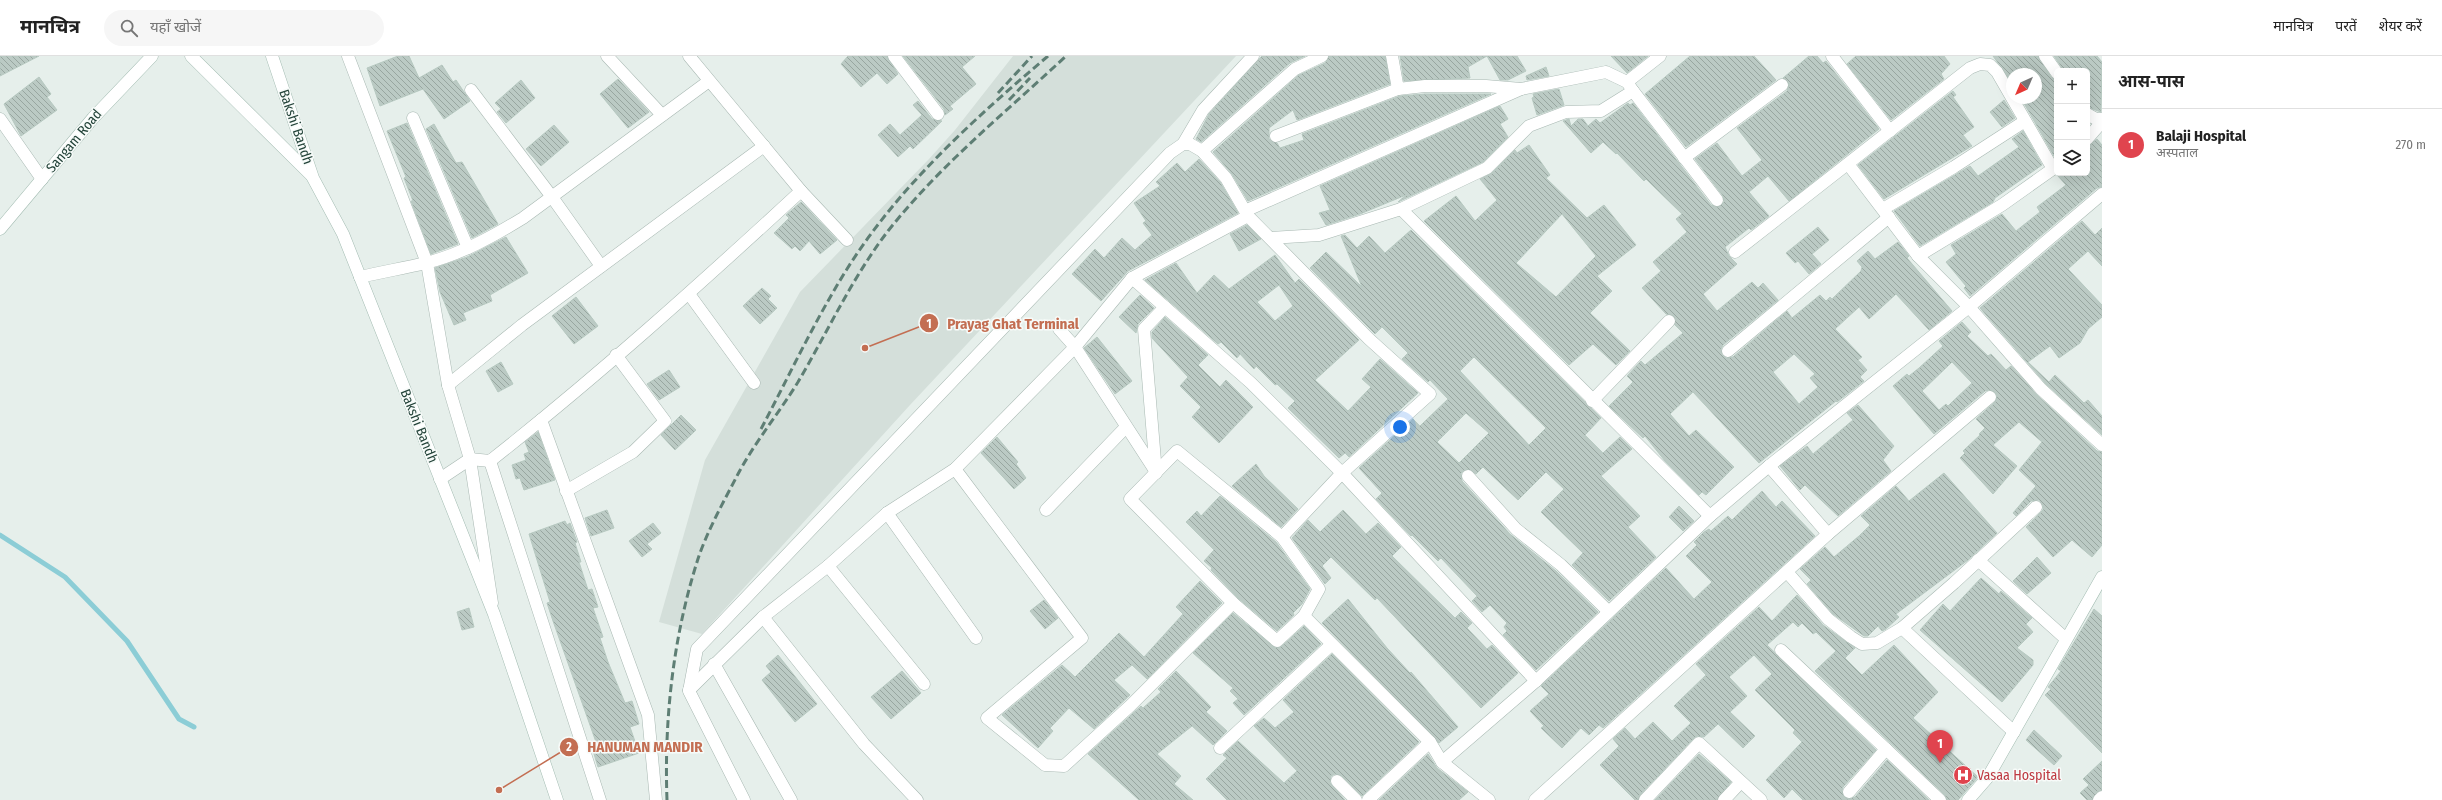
<!DOCTYPE html>
<html lang="hi">
<head>
<meta charset="utf-8">
<style>
  body { margin:0; font-family:"Fira Sans Condensed","Noto Sans Devanagari",sans-serif; background:#f6f6f6; color:#222 }
  .controls { position:absolute; right:12px; top:12px; display:grid; overflow:hidden; border-radius:6px; box-shadow:0 4px 16px #0002 }
  .controls button { width:36px; height:36px; display:grid; place-items:center; padding:0; border:0; border-bottom:1px solid #e0e0e0; background:#fff; color:#222; font:20px sans-serif }
  .compass { position:absolute; left:2006px; top:12px; width:36px; height:36px; border-radius:50%; background:#fff; box-shadow:0 4px 16px #0002; rotate:224deg }
  .you { position:absolute; left:1400px; top:371px; width:14px; height:14px; margin:-10px; border:3px solid #fff; border-radius:50%; background:#1a73e8; box-shadow:0 0 0 6px #1a73e833 }
  .badge { display:grid; place-items:center; width:26px; height:26px; border-radius:50%; background:#824b3b; color:#fff; font-size:13px; font-weight:700 }
  .pin { position:absolute; translate:-50% -33px; filter:drop-shadow(0 1px 2px #0008) }
  .pin::after { content:''; position:absolute; top:21px; width:14px; height:12px; background:inherit; clip-path:polygon(0 0,100% 0,50% 100%) }
  .list { margin:0; padding:0; list-style:none }
  h2 { display:flex; justify-content:space-between; align-items:center; height:52px; margin:0; padding:0 16px; font-size:17px }
  h2 small { font-size:13px; font-weight:400; color:#767676 }
  .list li { display:grid; grid-template-columns:26px 1fr auto; gap:12px; align-items:center; box-sizing:border-box; height:72px; padding:0 16px; border-top:1px solid #e0e0e0 }
  .list b { display:block; font-size:15px; white-space:nowrap }
  .list p { margin:0; font-size:13px; white-space:nowrap; color:#767676 }
  .list em { font-size:13px; font-style:normal; color:#767676 }
  .icon { flex:none; width:22px; height:22px; fill:none; stroke:currentColor; stroke-width:2; stroke-linecap:round; stroke-linejoin:round }
  .map { position:relative; flex:none; width:2102px; height:744px; overflow:hidden }
  header { display:flex; align-items:center; gap:24px; box-sizing:border-box; height:56px; padding:0 20px; background:#fff; border-bottom:1px solid #e0e0e0 }
  header strong { font-size:19px }
  nav { display:flex; gap:22px; margin-inline-start:auto; font-size:14px }
  .search { width:280px; height:36px; background:#f6f6f6; display:flex; align-items:center; gap:10px; box-sizing:border-box; padding:0 14px; border-radius:22px; color:#767676; font-size:15px }
  main { display:flex }
  aside { flex:1; background:#fff }
  .map>svg:first-child { display:block }
</style>
</head>
<body>
<header>
<strong>मानचित्र</strong>
<div class="search"><svg class="icon" aria-label="search" viewBox="0 0 24 24"><circle cx="10" cy="10" r="6"/><path d="M15 15l6 6"/></svg>यहाँ खोजें</div>
<nav><a>मानचित्र</a><a>परतें</a><a>शेयर करें</a></nav>
</header>
<main>
<div class="map">
<svg width="2102" height="744" viewBox="0 0 2102 744">
  <defs>
    <pattern id="building-back-hatch" width="6" height="6" patternUnits="userSpaceOnUse"><rect width="6" height="6" fill="#bbcac4"/><path d="M-1 5l2 2M0 0l6 6M5-1l2 2" fill="none" stroke="#98a6a0"/></pattern>
  </defs>
  <rect width="100%" height="100%" fill="#e6efeb"/>
  <path fill="#d4dfda" d="M1013,0H1236L910,349L702,578L659,566L705,404L800,236L929,103L955,74Z"/>
  <g fill="none" stroke-linecap="round" stroke-linejoin="round">
    <path stroke="#8ccdd6" stroke-width="5" d="M0,479L65,521L127,585L179,663L194,671"/>
  </g>
  <g fill="url(#building-back-hatch)" stroke="#b7c9c1" fill-rule="evenodd">
    <path d="M0,0H39L0,20Z"/>
    <path d="M398,0H409L419,22L442,9L453,26L456,24L470,45L444,63L423,33L380,50L367,12Z"/>
    <path d="M848,0H887L898,18L887,28L877,17L861,31L841,8Z"/>
    <path d="M903,0H975L962,11L976,28L950,50L953,53L945,59L944,53Z"/>
    <path d="M1262,0H1305L1290,7L1201,86L1196,83L1209,58Z"/>
    <path d="M1329,0H1385L1390,28L1297,64L1293,54L1269,72V83L1277,87L1280,92L1304,84L1302,78L1400,40L1425,38H1491L1248,145L1232,118L1213,96L1299,19L1325,7Z"/>
    <path d="M1400,0H1517L1526,15L1508,24H1500L1487,0L1468,11L1470,22L1404,25Z"/>
    <path d="M1611,0H1648L1627,17Z"/>
    <path d="M1690,0H1754L1776,24L1686,91L1645,38Z"/>
    <path d="M1809,0H1817L1823,7L1826,5L1879,73L1789,145L1768,120L1749,136L1769,160L1751,174L1749,172L1725,191L1729,200L1737,208L1703,238L1717,255L1752,226L1758,232L1763,227L1778,244L1723,289L1721,293L1722,299L1726,302L1733,301L1787,255L1792,262L1820,239L1826,245L1830,241L1832,243L1861,215L1862,211L1857,205L1868,195L1875,203L1898,186L1909,200L1907,202L1952,255L1929,274L1896,238L1869,263L1859,251L1835,273L1862,301L1858,304L1867,314L1860,321L1864,325L1837,346L1836,345L1759,407L1693,336L1670,358L1689,380L1696,374L1734,411L1706,439L1702,436L1699,439L1665,405L1645,380L1643,382L1609,350L1633,326L1627,320L1641,305L1645,309L1683,277L1675,269L1674,260L1666,258L1642,232L1661,215L1653,206L1687,176L1676,163L1682,158L1646,123L1644,125L1617,97L1616,98L1603,86L1591,97L1563,65L1569,63L1571,70L1578,63H1583L1588,70L1596,63L1600,67L1628,47L1630,49L1633,47L1711,149L1718,151L1724,146L1723,140L1695,103L1717,87L1742,120L1762,104L1737,72L1787,35L1789,28L1783,22ZM1794,298L1815,318L1810,322L1818,331L1799,348L1773,316Z"/>
    <path d="M1856,0H1944L1950,8L1941,18L1944,23L1891,64L1847,8Z"/>
    <path d="M1993,0H2038L2051,21L2057,24V98L2054,100L2021,42H2036V18H2012V27Z"/>
    <path d="M2054,0H2097L2102,6L2101,56L2087,51V15H2064Z"/>
    <path d="M1546,11L1549,20L1527,24L1526,20Z"/>
    <path d="M39,21L51,38L47,41L57,54L21,80L4,48Z"/>
    <path d="M618,23L649,56L628,72L600,38Z"/>
    <path d="M521,24L535,42L506,67L497,56L501,53L495,47Z"/>
    <path d="M1559,33L1564,49L1537,59L1532,42L1534,41L1533,38Z"/>
    <path d="M1953,35L1956,39L1953,41L1974,71L1963,79L1972,90L1884,143L1858,109Z"/>
    <path d="M2004,44L2015,62L2002,71L1990,56Z"/>
    <path d="M918,45L932,63L942,65L913,93L910,90L898,101L878,79L890,68L900,79L922,59L913,49Z"/>
    <path d="M1500,50L1508,63L1500,68L1508,81L1483,106L1398,146L1406,139L1360,158L1326,169L1319,157L1330,154L1320,130Z"/>
    <path d="M407,67L458,188L431,198L411,145H413L404,122L406,121L387,75Z"/>
    <path d="M434,68L456,107L462,106L498,168L472,182L426,73Z"/>
    <path d="M554,69L569,86L541,110L526,93Z"/>
    <path d="M2023,75L2042,109L1995,142L1993,146L1920,190L1894,155L1970,110L1978,120L2019,91L2012,83Z"/>
    <path d="M2097,83L2102,89V131L2097,132L1970,240L1964,232L1966,230L1946,206L1956,198L1951,189L2002,158L2016,175L2040,156L2037,151L2066,129L2057,119L2060,117H2087V90Z"/>
    <path d="M1529,89L1550,119L1546,122L1587,162L1604,149L1636,189L1597,220L1612,235L1590,257L1630,295L1616,309L1593,288L1569,309L1424,165L1456,140L1475,165L1497,144L1480,123L1492,117L1515,94L1517,97ZM1562,158L1596,200L1556,241L1516,207Z"/>
    <path d="M1199,103L1220,126L1238,157L1128,215L1101,245L1072,218L1095,193L1104,202L1122,182L1135,194L1152,179L1143,167L1146,165L1134,147L1160,130L1156,126L1177,107L1185,116Z"/>
    <path d="M801,146L837,184L820,198L809,185L800,195L795,190L792,193L774,177L789,162L786,159Z"/>
    <path d="M2082,165L2095,179L2102,172V210L2088,195L2068,213L2102,249V261L2088,273L2080,287L2059,302L2050,290L2028,306L2049,326L2055,319L2084,347L2088,344L2102,360V379L2046,328L1980,252Z"/>
    <path d="M1247,169L1261,183L1239,195L1230,178Z"/>
    <path d="M1818,171L1829,184L1812,198L1821,208L1809,218L1798,205L1795,207L1786,197Z"/>
    <path d="M1411,174L1601,362L1585,379L1603,397L1620,381L1632,393L1601,420L1640,460L1628,471L1656,501L1609,545L1572,509L1583,497L1541,456L1564,433L1546,416L1518,444L1483,411L1476,418L1467,413L1461,417L1462,425L1510,478L1556,515L1598,556L1536,614L1503,579L1507,575L1504,571L1507,567L1490,549L1482,556L1472,545L1477,540L1441,502L1438,505L1412,479L1411,480L1376,443L1382,437L1359,412L1413,363L1420,370L1448,343L1430,324L1428,326L1402,303L1408,297L1382,271L1375,278L1310,212L1326,196L1362,231L1341,180L1345,179L1357,192L1369,180L1385,197ZM1474,301L1546,372L1529,389L1460,315ZM1466,357L1489,377L1459,407L1437,386Z"/>
    <path d="M506,181L528,217L490,239L492,245L463,257L466,264L454,269L440,236L435,212L467,201Z"/>
    <path d="M1275,199L1295,227L1299,223L1359,284L1315,324L1348,355L1371,331L1362,323L1380,303L1418,337L1349,401L1345,397L1339,402L1288,352L1295,345L1277,328L1275,329L1256,310L1254,313L1240,298L1237,302L1221,286L1218,288L1145,224L1176,207L1197,237L1214,219L1229,233ZM1279,229L1293,250L1275,265L1257,246Z"/>
    <path d="M762,232L771,240L768,243L777,252L760,268L743,250Z"/>
    <path d="M1140,239L1154,252L1138,268L1136,277L1119,261Z"/>
    <path d="M576,241L598,270L574,288L552,260Z"/>
    <path d="M1165,261L1208,299L1198,309L1220,331L1226,324L1253,351L1219,387L1192,361L1201,351L1180,330L1188,321L1152,282V276Z"/>
    <path d="M1962,266L1971,276L1967,280L1988,300L1991,298L2006,314L2011,310L2036,338L2097,395L2102,396V489L2092,501L2072,484L2053,501L2026,471L2043,454V449L2039,444L2031,445L2016,460L2013,457L2036,430L2019,414L2042,386L2019,366L1993,389L2017,410L1993,438L1960,402L1965,397L1963,395L1980,379L1979,378L1985,372L1976,363L1995,346L1997,340L1995,336L1989,334L1985,335L1934,378L1893,330L1907,318L1909,320L1919,312L1943,290L1939,285ZM1952,306L1972,327L1948,350L1946,348L1939,354L1922,335Z"/>
    <path d="M1097,281L1132,325L1115,338L1084,292Z"/>
    <path d="M501,306L513,328L498,336L486,315Z"/>
    <path d="M669,314L680,331L659,344L647,328Z"/>
    <path d="M1858,349L1894,390L1883,404L1891,415L1838,460L1805,429L1800,434L1780,410L1807,390L1813,398L1853,364L1847,357Z"/>
    <path d="M681,359L696,374L675,394L661,379Z"/>
    <path d="M538,376L555,424L524,434L520,422L516,423L512,409L526,404L524,398L529,396L525,386Z"/>
    <path d="M997,381L1018,406L1016,408L1026,422L1014,433L981,397Z"/>
    <path d="M1256,408L1264,420L1298,453L1281,471L1232,430Z"/>
    <path d="M1944,417L1997,477L1968,504L1896,558L1899,561L1886,573L1882,575L1878,570L1868,580H1864L1833,558L1807,528L1811,524L1800,513L1825,491L1834,501L1859,480L1870,469L1861,460L1896,430L1909,445Z"/>
    <path d="M1762,435L1776,451L1782,445L1815,480L1603,672L1599,669L1589,679L1581,672L1562,692L1541,672L1544,670L1530,655L1549,638L1541,630L1666,512L1694,543L1712,526L1686,500L1697,489L1694,486L1704,476L1709,473L1711,475L1728,460L1732,464Z"/>
    <path d="M1220,440L1276,486L1310,533L1302,548L1293,557L1294,559L1277,575L1238,542L1211,514L1212,512L1204,505L1214,494L1186,466L1197,455L1201,460Z"/>
    <path d="M1679,450L1694,465L1683,475L1669,461Z"/>
    <path d="M607,454L614,472L591,480L585,462Z"/>
    <path d="M1343,454L1366,478L1378,467L1401,491L1392,500L1455,562L1461,556L1472,567L1467,572L1487,593L1492,589L1518,617L1481,652L1377,542L1375,544L1331,501L1322,510L1331,522L1325,528L1292,482L1308,464L1320,476Z"/>
    <path d="M565,465L567,469L570,467L577,486L575,487L581,506H579L588,534L592,533L598,551L593,552L603,581L600,582L608,606L625,647L632,645L639,668L630,671L639,697L598,711L591,688L596,686L553,565L547,547L550,546L529,478Z"/>
    <path d="M653,467L661,477L647,488L652,493L642,501L629,485Z"/>
    <path d="M2037,501L2051,517L2027,538L2013,525Z"/>
    <path d="M1981,522L1999,538L2001,535L2032,562L2026,568L2033,576L2017,592L2033,604V609L2002,646L1920,574L1943,548L1950,555Z"/>
    <path d="M1200,525L1222,547L1147,623L1132,609L1114,624L1130,639L1094,673L1069,652L1050,672L1053,675L1038,692L1002,659L1062,609L1075,621L1119,577L1144,601L1183,558L1176,551Z"/>
    <path d="M1797,539L1823,569L1855,592L1845,602L1862,619L1894,589L1938,636L1913,662L1978,721L1958,744H1947L1945,739L1815,615L1836,595L1816,576L1813,578L1802,567L1798,571L1793,566L1767,589L1876,694L1843,731L1842,735L1844,741L1848,743L1855,741L1887,704L1929,744H1803L1792,733L1784,742L1766,724L1802,686L1793,677L1795,674L1755,634L1772,618L1754,599L1729,621L1747,640L1730,656L1755,680L1743,692L1718,668L1704,681L1697,680L1694,682L1640,739L1638,744H1635L1600,709L1619,690L1613,683L1625,672L1635,683L1653,666L1672,685L1691,667L1674,650L1706,619L1696,608L1759,551L1772,565Z"/>
    <path d="M1348,543L1387,592L1410,617L1411,616L1458,671L1439,687L1322,567Z"/>
    <path d="M1044,544L1058,562L1045,573L1030,555Z"/>
    <path d="M469,552L474,571L462,574L457,556Z"/>
    <path d="M2094,553L2102,560V697L2045,639L2051,633L2048,631L2061,615L2058,613Z"/>
    <path d="M1233,557L1275,592L1282,590L1304,570L1321,588L1244,659L1233,647L1238,643L1230,635L1233,632L1193,597Z"/>
    <path d="M1332,598L1419,686L1362,740L1342,720L1335,718L1331,720L1330,727L1345,744H1227L1206,723L1227,702L1223,699L1238,685L1284,727L1297,715L1254,670L1264,662L1275,672L1294,656L1283,644Z"/>
    <path d="M778,599L817,648L795,666L762,624L771,616L766,610Z"/>
    <path d="M902,615L921,637L891,663L871,641Z"/>
    <path d="M1176,615L1211,651L1206,656L1227,675L1213,689L1192,670L1157,698L1181,720L1174,728L1193,744H1139L1088,698L1141,650L1143,652L1161,636L1158,633Z"/>
    <path d="M2034,674L2062,700L2054,709L2026,684Z"/>
    <path d="M1428,698L1437,712L1468,736L1459,744H1379Z"/>
    <path d="M1699,698L1731,726L1717,744H1655Z"/>
    <path d="M2102,705V734L2097,736L2092,744H2087L2080,737L2089,729L2083,723Z"/>
  </g>
  <g fill="none" stroke-linecap="round" stroke-linejoin="round">
    <defs>
      <g id="street">
        <path d="M348,0L427,207L448,329L470,403L492,547"/>
        <path d="M607,0L662,59"/>
        <path d="M689,0L801,135L847,184"/>
        <path d="M894,0L938,58"/>
        <path d="M1392,0L1398,33L1425,30H1486L1521,33L1606,16L1627,26"/>
        <path d="M1832,0L1890,75"/>
        <path d="M2045,0L2057,17"/>
        <path d="M471,34L552,141L601,210"/>
        <path d="M1633,35L1717,144"/>
        <path d="M2087,58L2096,63H2102"/>
        <path d="M413,62L468,192"/>
        <path d="M0,63L42,123"/>
        <path d="M1276,80L1398,33"/>
        <path d="M2087,83L2102,66"/>
        <path d="M1183,88L1203,54L1253,0"/>
        <path d="M1202,95L1295,13L1322,0"/>
        <path d="M1684,102L1782,29"/>
        <path d="M1848,108L1918,200L1969,251L2041,333L2102,389"/>
        <path d="M1401,153L1710,460"/>
        <path d="M1883,153L1954,111L2025,65"/>
        <path d="M1247,154L1521,33"/>
        <path d="M1270,182L1319,179L1401,153L1487,112L1529,70L1566,56L1601,55L1633,35L1627,26L1660,0"/>
        <path d="M1735,196L1970,12L1980,8L1990,9L1997,16L2053,113"/>
        <path d="M1918,200L2002,149L2057,110"/>
        <path d="M360,221C382,216 404,212 426,207C461,198 492,181 523,162L709,25"/>
        <path d="M1132,222L1251,327L1342,417L1536,625"/>
        <path d="M689,238L754,327"/>
        <path d="M1059,273L1075,291L1156,416"/>
        <path d="M1728,295L1889,161"/>
        <path d="M448,329L522,269L764,90"/>
        <path d="M1592,345L1669,265"/>
        <path d="M541,364L648,659L656,744"/>
        <path d="M1177,395L1282,481L1319,533L1304,560L1277,585L1233,547L1130,443Z"/>
        <path d="M490,405L600,744"/>
        <path d="M1769,410L1828,478"/>
        <path d="M955,413L1082,582L987,662L1045,709L1064,710L1130,650L1233,547"/>
        <path d="M1156,417L1144,273L1165,251"/>
        <path d="M1468,420L1516,473L1561,509L1608,555"/>
        <path d="M440,423L470,403L490,405C598,320 700,228 801,135"/>
        <path d="M566,435L633,396L665,365L616,299"/>
        <path d="M1046,454L1125,372"/>
        <path d="M887,457L976,582"/>
        <path d="M1978,504L2066,583"/>
        <path d="M828,510L924,628"/>
        <path d="M1787,516L1828,563L1851,581L1862,588L1877,587L1902,572L1954,527L2036,451"/>
        <path d="M1304,560L1430,686L1442,706L1489,744"/>
        <path d="M763,561L864,688L917,744"/>
        <path d="M1902,572L2014,676"/>
        <path d="M1781,594L1940,744"/>
        <path d="M714,608L791,744"/>
        <path d="M689,634L763,561L828,510L887,457L955,413L1075,291L1132,222L1248,160"/>
        <path d="M1220,692L1331,589"/>
        <path d="M1442,706L1536,625L1710,460L1769,410L1969,251L2102,138"/>
        <path d="M1337,725L1356,744"/>
        <path d="M1849,736L1886,693"/>
        <path d="M744,744L689,635L697,593L1170,97L1183,88H1190L1202,95L1226,122L1248,160L1369,283L1430,338L1342,417L1282,481"/>
        <path d="M1368,744L1430,686"/>
        <path d="M1535,744L1828,478L1990,341"/>
        <path d="M1645,744L1699,687L1761,744"/>
        <path d="M1724,744L1741,726"/>
        <path d="M2099,744L2102,741"/>
      </g>
      <g id="secondary">
        <path d="M191,0L311,119"/>
        <path d="M272,0L313,122L343,178L494,558L557,744"/>
        <path d="M0,173L93,62L152,0"/>
        <path d="M1968,744L1988,721L2102,521"/>
      </g>
    </defs>
    <use href="#street" stroke="#a8b8b2" stroke-width="13"/>
    <use href="#secondary" stroke="#a3bcb2" stroke-width="13"/>
    <use href="#street" stroke="#fff" stroke-width="12"/>
    <use href="#secondary" stroke="#fff" stroke-width="12"/>
    <g stroke="#5e7e74" stroke-width="3" stroke-dasharray="8 4" stroke-linecap="butt">
      <path d="M998,37L1032,0"/>
      <path d="M1009,44L1030,22"/>
      <path d="M761,373C789,320 815,264 847,213C899,130 974,63 1048,0"/>
      <path d="M667,744C664,664 673,582 697,506C706,477 724,445 738,418C755,386 779,357 798,326C828,275 852,222 888,175C940,109 1005,57 1066,0"/>
    </g>
  </g>
  <defs>
    <symbol id="hospital-disc" viewBox="-11 -11 22 22"><circle r="9.5" fill="#e0444e" stroke="#f7fbf9"/><path d="M-5-5h3v3.5h4V-5h3V5h-3V1.5h-4V5h-3Z" fill="#fff"/></symbol>
  </defs>
  <g fill-rule="evenodd">
    <use href="#hospital-disc" x="1952" y="708" width="22" height="22"/>
  </g>
  <g text-anchor="middle" dominant-baseline="central" stroke-width="3" stroke-linejoin="round" paint-order="stroke">
    <g font-size="14" fill="#234339" stroke="#f7fbf9">
      <text transform="translate(296 71) rotate(71)">Bakshi Bandh</text>
      <text transform="translate(74 85) rotate(-50)">Sangam Road</text>
      <text transform="translate(419 370) rotate(68)">Bakshi Bandh</text>
    </g>
    <g font-size="14" fill="#be3a42" stroke="#f7fbf9" text-anchor="start">
      <text x="1977" y="719">Vasaa Hospital</text>
    </g>
  </g>
  <path fill="none" stroke="#c36e52" stroke-width="1.5" d="M865 292L929 267M499 734L569 691"/>
  <g fill="#c36e52" stroke="#f7fbf9" stroke-width="1.5">
    <circle cx="865" cy="292" r="4"/>
    <circle cx="499" cy="734" r="4"/>
    <circle cx="929" cy="267" r="10"/>
    <circle cx="569" cy="691" r="10"/>
  </g>
  <g font-size="12" text-anchor="middle" font-weight="bold" fill="#fff">
    <text x="929" y="272">1</text>
    <text x="569" y="695">2</text>
  </g>
  <g font-size="15" text-anchor="middle" font-weight="bold" fill="#c36e52" stroke="#f7fbf9" stroke-width="3" stroke-linejoin="round" paint-order="stroke">
    <text x="1013" y="273">Prayag Ghat Terminal</text>
    <text x="645" y="696">HANUMAN MANDIR</text>
  </g>
</svg>
<div class="controls">
<button>+</button>
<button>−</button>
<button><svg class="icon" aria-label="layers" viewBox="0 0 24 24"><path d="M12 4l9 5-9 5-9-5zM3 14l9 5 9-5"/></svg></button>
</div>
<svg class="compass" viewBox="-18 -18 36 36"><path d="M0-13l5 13h-10z" fill="#e53935"/><path d="M0 13l5-13h-10z" fill="#767676"/></svg>
<div class="you"></div>
<div class="pin badge" style="left:1940px;top:707px;background:#e0444e">1</div>
</div>
<aside>
<h2>आस-पास<small></small></h2>
<ul class="list">
<li><span class="badge" style="background:#e0444e">1</span><div><b>Balaji Hospital</b><p>अस्पताल</p></div><em>270 m</em></li>
</ul>
</aside>
</main>
</body>
</html>
